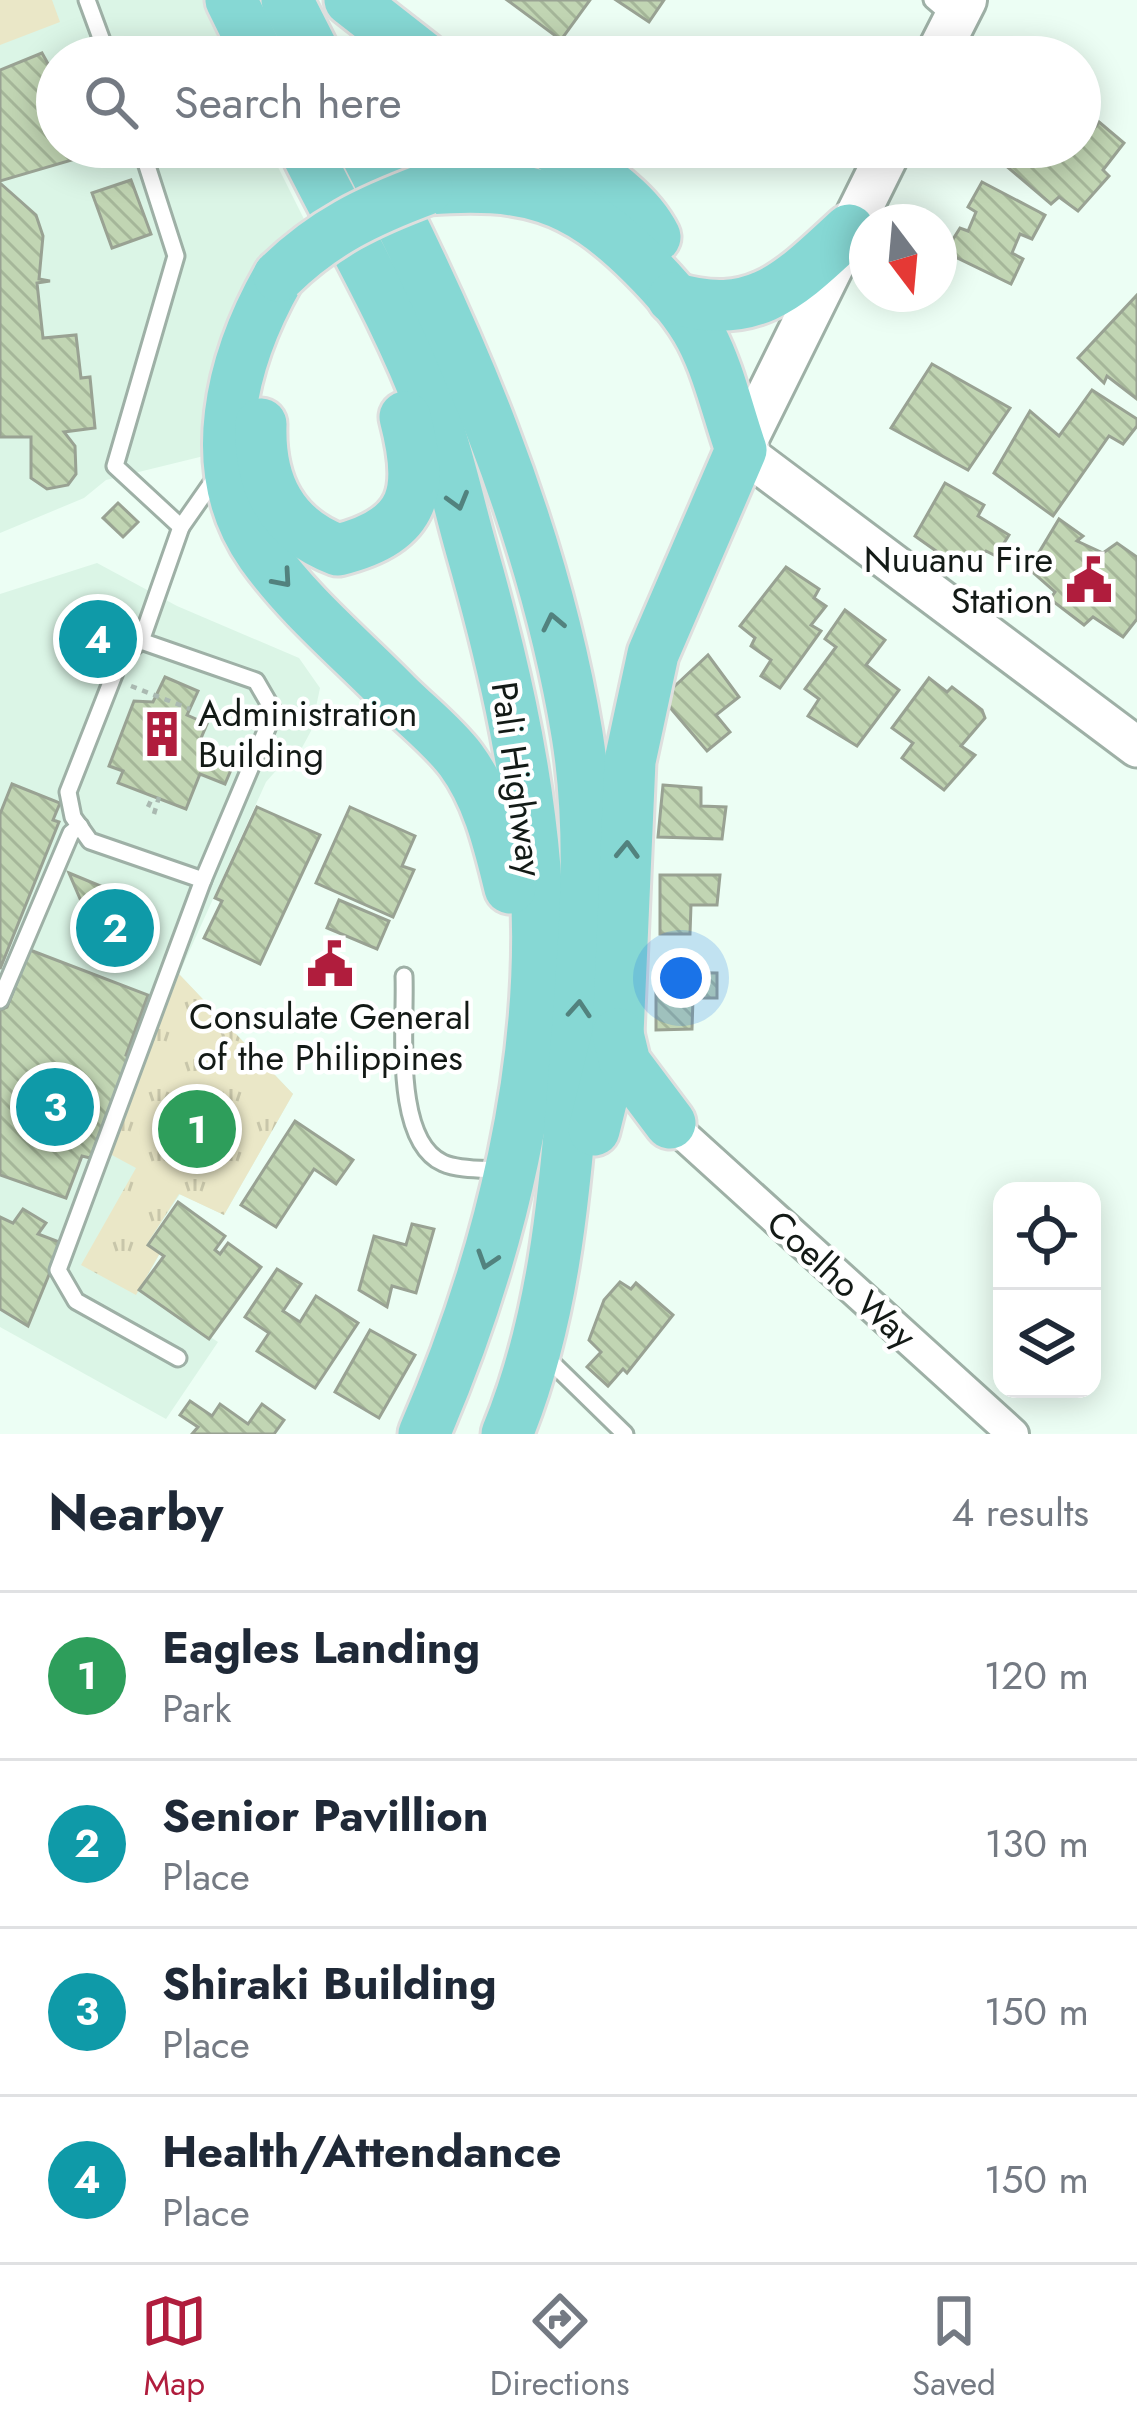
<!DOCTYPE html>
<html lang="en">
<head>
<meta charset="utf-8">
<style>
  body { margin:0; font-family:Jost,sans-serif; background:#f2f2f3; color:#1f2937 }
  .controls { position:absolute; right:36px; bottom:36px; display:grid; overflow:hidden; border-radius:24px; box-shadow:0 6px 30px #0003 }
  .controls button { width:108px; height:108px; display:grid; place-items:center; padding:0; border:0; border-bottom:3px solid #e0e1e3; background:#fff; color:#1f2937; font:60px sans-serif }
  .compass { position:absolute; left:849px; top:204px; width:108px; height:108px; border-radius:50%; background:#fff; box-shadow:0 6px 30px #0003; rotate:164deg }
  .you { position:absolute; left:681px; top:978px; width:42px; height:42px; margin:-30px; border:9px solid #fff; border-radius:50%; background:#1a73e8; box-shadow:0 0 0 18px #1a73e833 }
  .badge { display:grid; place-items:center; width:78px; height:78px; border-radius:50%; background:#b01d3d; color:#fff; font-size:39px; font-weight:700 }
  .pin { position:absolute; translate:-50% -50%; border:6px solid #fff; box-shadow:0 3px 12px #0006 }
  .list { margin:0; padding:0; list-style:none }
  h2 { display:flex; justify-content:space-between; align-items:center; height:156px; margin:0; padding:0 48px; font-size:51px }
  h2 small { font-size:39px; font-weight:400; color:#747a83 }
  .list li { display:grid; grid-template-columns:78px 1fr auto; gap:36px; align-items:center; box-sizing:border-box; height:168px; padding:0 48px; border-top:3px solid #e0e1e3 }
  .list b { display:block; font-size:45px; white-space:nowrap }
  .list p { margin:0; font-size:39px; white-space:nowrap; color:#747a83 }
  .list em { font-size:39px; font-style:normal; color:#747a83 }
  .icon { flex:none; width:66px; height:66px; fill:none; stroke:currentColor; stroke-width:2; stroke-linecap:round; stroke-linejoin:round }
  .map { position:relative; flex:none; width:1137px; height:1434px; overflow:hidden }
  .search { position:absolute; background:#fff; box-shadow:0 6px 30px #0003; left:36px; right:36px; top:36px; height:132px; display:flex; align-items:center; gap:30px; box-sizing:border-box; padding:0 42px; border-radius:66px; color:#747a83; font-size:45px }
  .sheet { height:828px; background:#fff }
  nav { display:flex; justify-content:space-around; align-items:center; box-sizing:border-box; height:168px; border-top:3px solid #e0e1e3; background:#fff; font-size:33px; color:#747a83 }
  nav a { display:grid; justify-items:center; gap:6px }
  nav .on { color:#b01d3d }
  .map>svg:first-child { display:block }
</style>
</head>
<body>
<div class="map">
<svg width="1137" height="1434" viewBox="0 0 1137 1434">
  <defs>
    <pattern id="park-tufts" width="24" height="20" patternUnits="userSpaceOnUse" patternTransform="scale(3)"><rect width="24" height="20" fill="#eae7c7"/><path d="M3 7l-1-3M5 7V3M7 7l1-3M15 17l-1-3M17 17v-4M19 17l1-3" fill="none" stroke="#c8c6aa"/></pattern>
    <pattern id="building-back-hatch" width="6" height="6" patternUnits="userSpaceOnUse" patternTransform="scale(3)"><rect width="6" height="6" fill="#c1d5b3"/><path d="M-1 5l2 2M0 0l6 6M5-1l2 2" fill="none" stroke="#a5b699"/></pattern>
  </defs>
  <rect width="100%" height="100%" fill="#ecfef4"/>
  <g fill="#dbf5e6">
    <path d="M0,0H214L240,57H57V147H268L304,219L257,269L222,331L212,383L208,455L106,480L84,498L0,533Z"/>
    <path d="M97,563L177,606L299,658L320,688L311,731L298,755L288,757L266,782L179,974L293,1094L224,1215L180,1194L147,1244L160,1253L140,1290L218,1342L166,1419L0,1327V594Z"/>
  </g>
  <path fill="url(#park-tufts)" d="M179,974L293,1094L224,1215L179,1194L147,1244L160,1253L136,1295L81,1265L136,1168L110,1154Z"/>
  <path fill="#eae7c7" d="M0,0H52L60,22L0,45Z"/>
  <g fill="url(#building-back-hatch)" stroke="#99a293" stroke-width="3">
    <path d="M507,0H590L561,40Z"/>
    <path d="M616,0H664L649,22Z"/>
    <path d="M42,53L57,80V147H88L82,157L0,181V70Z"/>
    <path d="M1099,122L1124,143L1103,170L1109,176L1078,211L1059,197L1051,204L984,147H1080Z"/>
    <path d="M131,180L151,234L112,248L92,193Z"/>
    <path d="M982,182L1045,215L1032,239L1020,234L1012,253L1023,259L1011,284L945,252L960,228L968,231L976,212L968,207Z"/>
    <path d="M0,183L36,215L43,236L39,279L50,281L37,283L43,338L76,335L81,378L90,377L95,428L64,432L75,446L76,474L68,485L47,489L31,478V437H0Z"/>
    <path d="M1137,295V399L1107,376L1104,383L1078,358Z"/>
    <path d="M932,364L1010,408L968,470L891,428Z"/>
    <path d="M1092,390L1137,419V426L1123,444L1109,436L1053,516L994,473L1030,411L1059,436Z"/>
    <path d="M945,483L984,505L978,516L1009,535L996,556L986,551L975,563L968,559L960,568L915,536Z"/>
    <path d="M118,503L138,522L123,537L103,518Z"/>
    <path d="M1059,519L1083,536L1077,541L1103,553L1117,543L1137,557V619L1123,637L1093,617L1084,625L1050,599L1055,592L1029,569Z"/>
    <path d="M786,567L819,589L814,598L826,606L811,625L821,631L780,688L761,676L771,660L751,646L755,638L740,626Z"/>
    <path d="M87,607L125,619L108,671L70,659Z"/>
    <path d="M845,610L885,640L866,665L899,690L857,746L808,716L819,699L805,689L836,647L825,639Z"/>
    <path d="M708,655L739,697L716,715L730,732L707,751L662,698Z"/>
    <path d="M165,677L198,691L187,715L207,724L199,743L236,758L225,784L200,774L186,809L118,783L123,771L109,766L134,701L153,702Z"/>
    <path d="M929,678L947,692L952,687L982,710L985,718L961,746L975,755L944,790L902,758L913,743L892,728Z"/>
    <path d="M12,784L60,803L53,820L59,822L0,969V814Z"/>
    <path d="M663,785L701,788V806L726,807L722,839L658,837Z"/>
    <path d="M257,807L320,835L260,964L204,938L222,901L215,898Z"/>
    <path d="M350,807L415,836L402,866L414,870L393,917L316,883Z"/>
    <path d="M69,873L149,906L124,954L102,950Z"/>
    <path d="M660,875H720L717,905H691L690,934H660Z"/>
    <path d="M339,900L389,921L377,949L327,928Z"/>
    <path d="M30,950L148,995L126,1055L131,1058L90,1158L82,1156L66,1198L0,1175V1010L7,1007Z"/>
    <path d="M656,972L717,973V998H693L692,1029L656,1030Z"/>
    <path d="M295,1121L353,1160L336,1184L314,1169L276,1227L241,1205Z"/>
    <path d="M178,1202L225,1236L215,1250L220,1254L228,1243L261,1267L209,1339L139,1290L164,1256L148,1245Z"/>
    <path d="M23,1209L46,1223L38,1234L62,1243L28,1326L0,1309V1217L13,1223Z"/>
    <path d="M412,1224L434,1229L416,1293L392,1286L387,1307L359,1290L374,1236L406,1245Z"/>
    <path d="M277,1269L301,1284L283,1311L300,1322L316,1296L358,1323L315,1388L257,1351L269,1333L245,1317Z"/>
    <path d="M620,1282L631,1289L636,1283L673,1315L627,1373L623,1369L608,1386L587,1367L601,1352L589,1340L604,1300Z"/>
    <path d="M370,1330L415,1355L379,1418L335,1392Z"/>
    <path d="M190,1401L212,1416L220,1404L248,1424L262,1404L284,1420L274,1434H192L198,1427L180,1415Z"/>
  </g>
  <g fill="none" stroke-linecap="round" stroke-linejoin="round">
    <defs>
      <g id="service">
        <path d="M87,0L108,57"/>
        <path d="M932,0L953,18"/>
        <path d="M141,147L176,256L115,466L181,527L218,474"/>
        <path d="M141,641L121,657L68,792L73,817L90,841L203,880L274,712L256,681L141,641L181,527"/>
        <path d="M404,976C406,1024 392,1140 443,1163C458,1170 483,1169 499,1170"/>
        <path d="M0,1000L71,833L80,826"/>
        <path d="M544,1355L625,1434"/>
        <path d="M178,1358L76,1301L58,1270L203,880"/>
      </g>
      <path id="minor" d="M670,1123L1013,1434"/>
      <path id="tertiary" d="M741,450L1137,747"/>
      <g id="secondary">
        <path d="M936,57L965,0"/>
        <path d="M741,450L891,147"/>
      </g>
      <g id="trunk">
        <path d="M231,0L259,57"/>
        <path d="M287,0L316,57"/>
        <path d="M350,0L423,57"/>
        <path d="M304,147C346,232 398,319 431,408C448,453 458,502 471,548C501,653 526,760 535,868C550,1059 499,1261 424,1434"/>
        <path d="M363,147C458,331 543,528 577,734C596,850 581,970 573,1087C564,1203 552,1325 507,1434"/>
        <path d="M553,147C589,172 635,197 655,237"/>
        <path d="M427,189C525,182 573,194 643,264C664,285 687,310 701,337C719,371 728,413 741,450L653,654L630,761L618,1034L594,1130"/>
        <path d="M279,276C232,358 202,469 262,554C299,606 352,650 396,695C417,716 443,736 461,760C489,798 499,844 510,888"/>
        <path d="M673,298C757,323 792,282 849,230"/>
        <path d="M261,424C259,484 282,529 338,550C418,530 424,490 405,417"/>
        <path d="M618,1034L625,1063L670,1123"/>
      </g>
    </defs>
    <use href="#service" stroke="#9eb0a6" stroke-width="21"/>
    <use href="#minor" stroke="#9eb0a6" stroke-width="36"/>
    <use href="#tertiary" stroke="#9eb0a6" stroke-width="45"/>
    <use href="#secondary" stroke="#9eb0a6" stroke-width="48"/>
    <use href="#trunk" stroke="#dedfde" stroke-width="57"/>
    <g stroke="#aab9b1" stroke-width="4.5" stroke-dasharray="6 6" stroke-linecap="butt">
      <path d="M131,686L190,709"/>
      <path d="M148,807L153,796"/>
      <path d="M154,814L159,797"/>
      <path d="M93,948L124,954"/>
    </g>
    <use href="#service" stroke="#fff" stroke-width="15"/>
    <use href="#minor" stroke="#fff" stroke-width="30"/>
    <use href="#tertiary" stroke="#fff" stroke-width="39"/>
    <use href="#secondary" stroke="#fff" stroke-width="42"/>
    <use href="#trunk" stroke="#86d8d4" stroke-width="51"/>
    <defs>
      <path id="trunk-bridge" d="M279,276C324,232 368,211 427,189"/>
    </defs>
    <use href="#trunk-bridge" stroke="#dedfde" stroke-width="57" stroke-linecap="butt"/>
    <use href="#trunk-bridge" stroke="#86d8d4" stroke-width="51"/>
  </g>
  <defs><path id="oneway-chevron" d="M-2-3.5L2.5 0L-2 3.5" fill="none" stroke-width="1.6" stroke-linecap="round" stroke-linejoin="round" transform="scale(3)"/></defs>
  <g stroke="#52827e">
    <use href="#oneway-chevron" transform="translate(458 501) rotate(74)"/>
    <use href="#oneway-chevron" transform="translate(283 579) rotate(49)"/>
    <use href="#oneway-chevron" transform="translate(553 622) rotate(-102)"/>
    <use href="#oneway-chevron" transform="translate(627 850) rotate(-88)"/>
    <use href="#oneway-chevron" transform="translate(579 1009) rotate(-86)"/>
    <use href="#oneway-chevron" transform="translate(487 1260) rotate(108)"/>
  </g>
  <defs>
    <symbol id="civic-bare" viewBox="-9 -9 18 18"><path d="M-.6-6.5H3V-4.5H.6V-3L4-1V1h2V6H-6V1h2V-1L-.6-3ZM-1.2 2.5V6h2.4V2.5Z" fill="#b01d3d" stroke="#fff" stroke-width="2.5" paint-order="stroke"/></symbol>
    <symbol id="building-bare" viewBox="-9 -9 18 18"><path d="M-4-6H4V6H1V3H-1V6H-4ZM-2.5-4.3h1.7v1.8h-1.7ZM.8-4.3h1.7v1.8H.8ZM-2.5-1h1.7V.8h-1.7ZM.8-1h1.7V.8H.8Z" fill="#b01d3d" stroke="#fff" stroke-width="2.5" paint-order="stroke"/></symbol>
  </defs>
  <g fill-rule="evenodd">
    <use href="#civic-bare" x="1056" y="547" width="66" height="66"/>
    <use href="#building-bare" x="129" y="701" width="66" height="66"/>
    <use href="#civic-bare" x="297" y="931" width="66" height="66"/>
  </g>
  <g text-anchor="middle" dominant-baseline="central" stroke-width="9" stroke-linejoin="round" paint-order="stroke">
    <g font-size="36" fill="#131a16" stroke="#fff" text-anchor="end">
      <text x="1053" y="559">Nuuanu Fire<tspan x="1053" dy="41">Station</tspan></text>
      <text x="198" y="713" text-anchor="start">Administration<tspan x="198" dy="41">Building</tspan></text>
      <text x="330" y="1016" text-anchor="middle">Consulate General<tspan x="330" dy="41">of the Philippines</tspan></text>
    </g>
    <g font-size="36" fill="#131a16" stroke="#fff">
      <text transform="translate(518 779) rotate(82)">Pali Highway</text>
      <text transform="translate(842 1279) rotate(42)">Coelho Way</text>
    </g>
  </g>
</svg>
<div class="controls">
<button><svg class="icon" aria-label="locate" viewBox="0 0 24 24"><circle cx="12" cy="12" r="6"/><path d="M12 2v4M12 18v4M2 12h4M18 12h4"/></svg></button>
<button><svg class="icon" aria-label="layers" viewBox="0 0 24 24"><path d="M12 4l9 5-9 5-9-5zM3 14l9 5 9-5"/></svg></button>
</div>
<svg class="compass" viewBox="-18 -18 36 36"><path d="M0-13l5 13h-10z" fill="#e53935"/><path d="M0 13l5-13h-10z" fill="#747a83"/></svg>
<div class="you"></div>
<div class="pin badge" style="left:197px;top:1129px;background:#2e9e5b">1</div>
<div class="pin badge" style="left:115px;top:928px;background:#0f9aa8">2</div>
<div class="pin badge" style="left:55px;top:1107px;background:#0f9aa8">3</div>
<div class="pin badge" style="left:98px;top:639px;background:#0f9aa8">4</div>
<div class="search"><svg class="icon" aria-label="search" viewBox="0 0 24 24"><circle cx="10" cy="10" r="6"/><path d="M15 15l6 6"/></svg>Search here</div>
</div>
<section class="sheet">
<h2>Nearby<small>4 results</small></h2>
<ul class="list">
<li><span class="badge" style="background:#2e9e5b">1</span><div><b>Eagles Landing</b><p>Park</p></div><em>120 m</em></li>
<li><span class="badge" style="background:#0f9aa8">2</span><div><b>Senior Pavillion</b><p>Place</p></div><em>130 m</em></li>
<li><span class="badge" style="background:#0f9aa8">3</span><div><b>Shiraki Building</b><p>Place</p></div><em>150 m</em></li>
<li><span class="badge" style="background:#0f9aa8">4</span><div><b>Health/Attendance</b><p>Place</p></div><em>150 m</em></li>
</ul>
</section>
<nav>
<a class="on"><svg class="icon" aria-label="map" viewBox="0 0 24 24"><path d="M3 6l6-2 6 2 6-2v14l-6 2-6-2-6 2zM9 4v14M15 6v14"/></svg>Map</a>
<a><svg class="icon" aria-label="directions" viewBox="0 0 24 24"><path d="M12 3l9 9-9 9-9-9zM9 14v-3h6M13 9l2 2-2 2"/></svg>Directions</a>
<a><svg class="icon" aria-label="saved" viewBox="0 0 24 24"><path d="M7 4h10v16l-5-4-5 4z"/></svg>Saved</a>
</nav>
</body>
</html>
